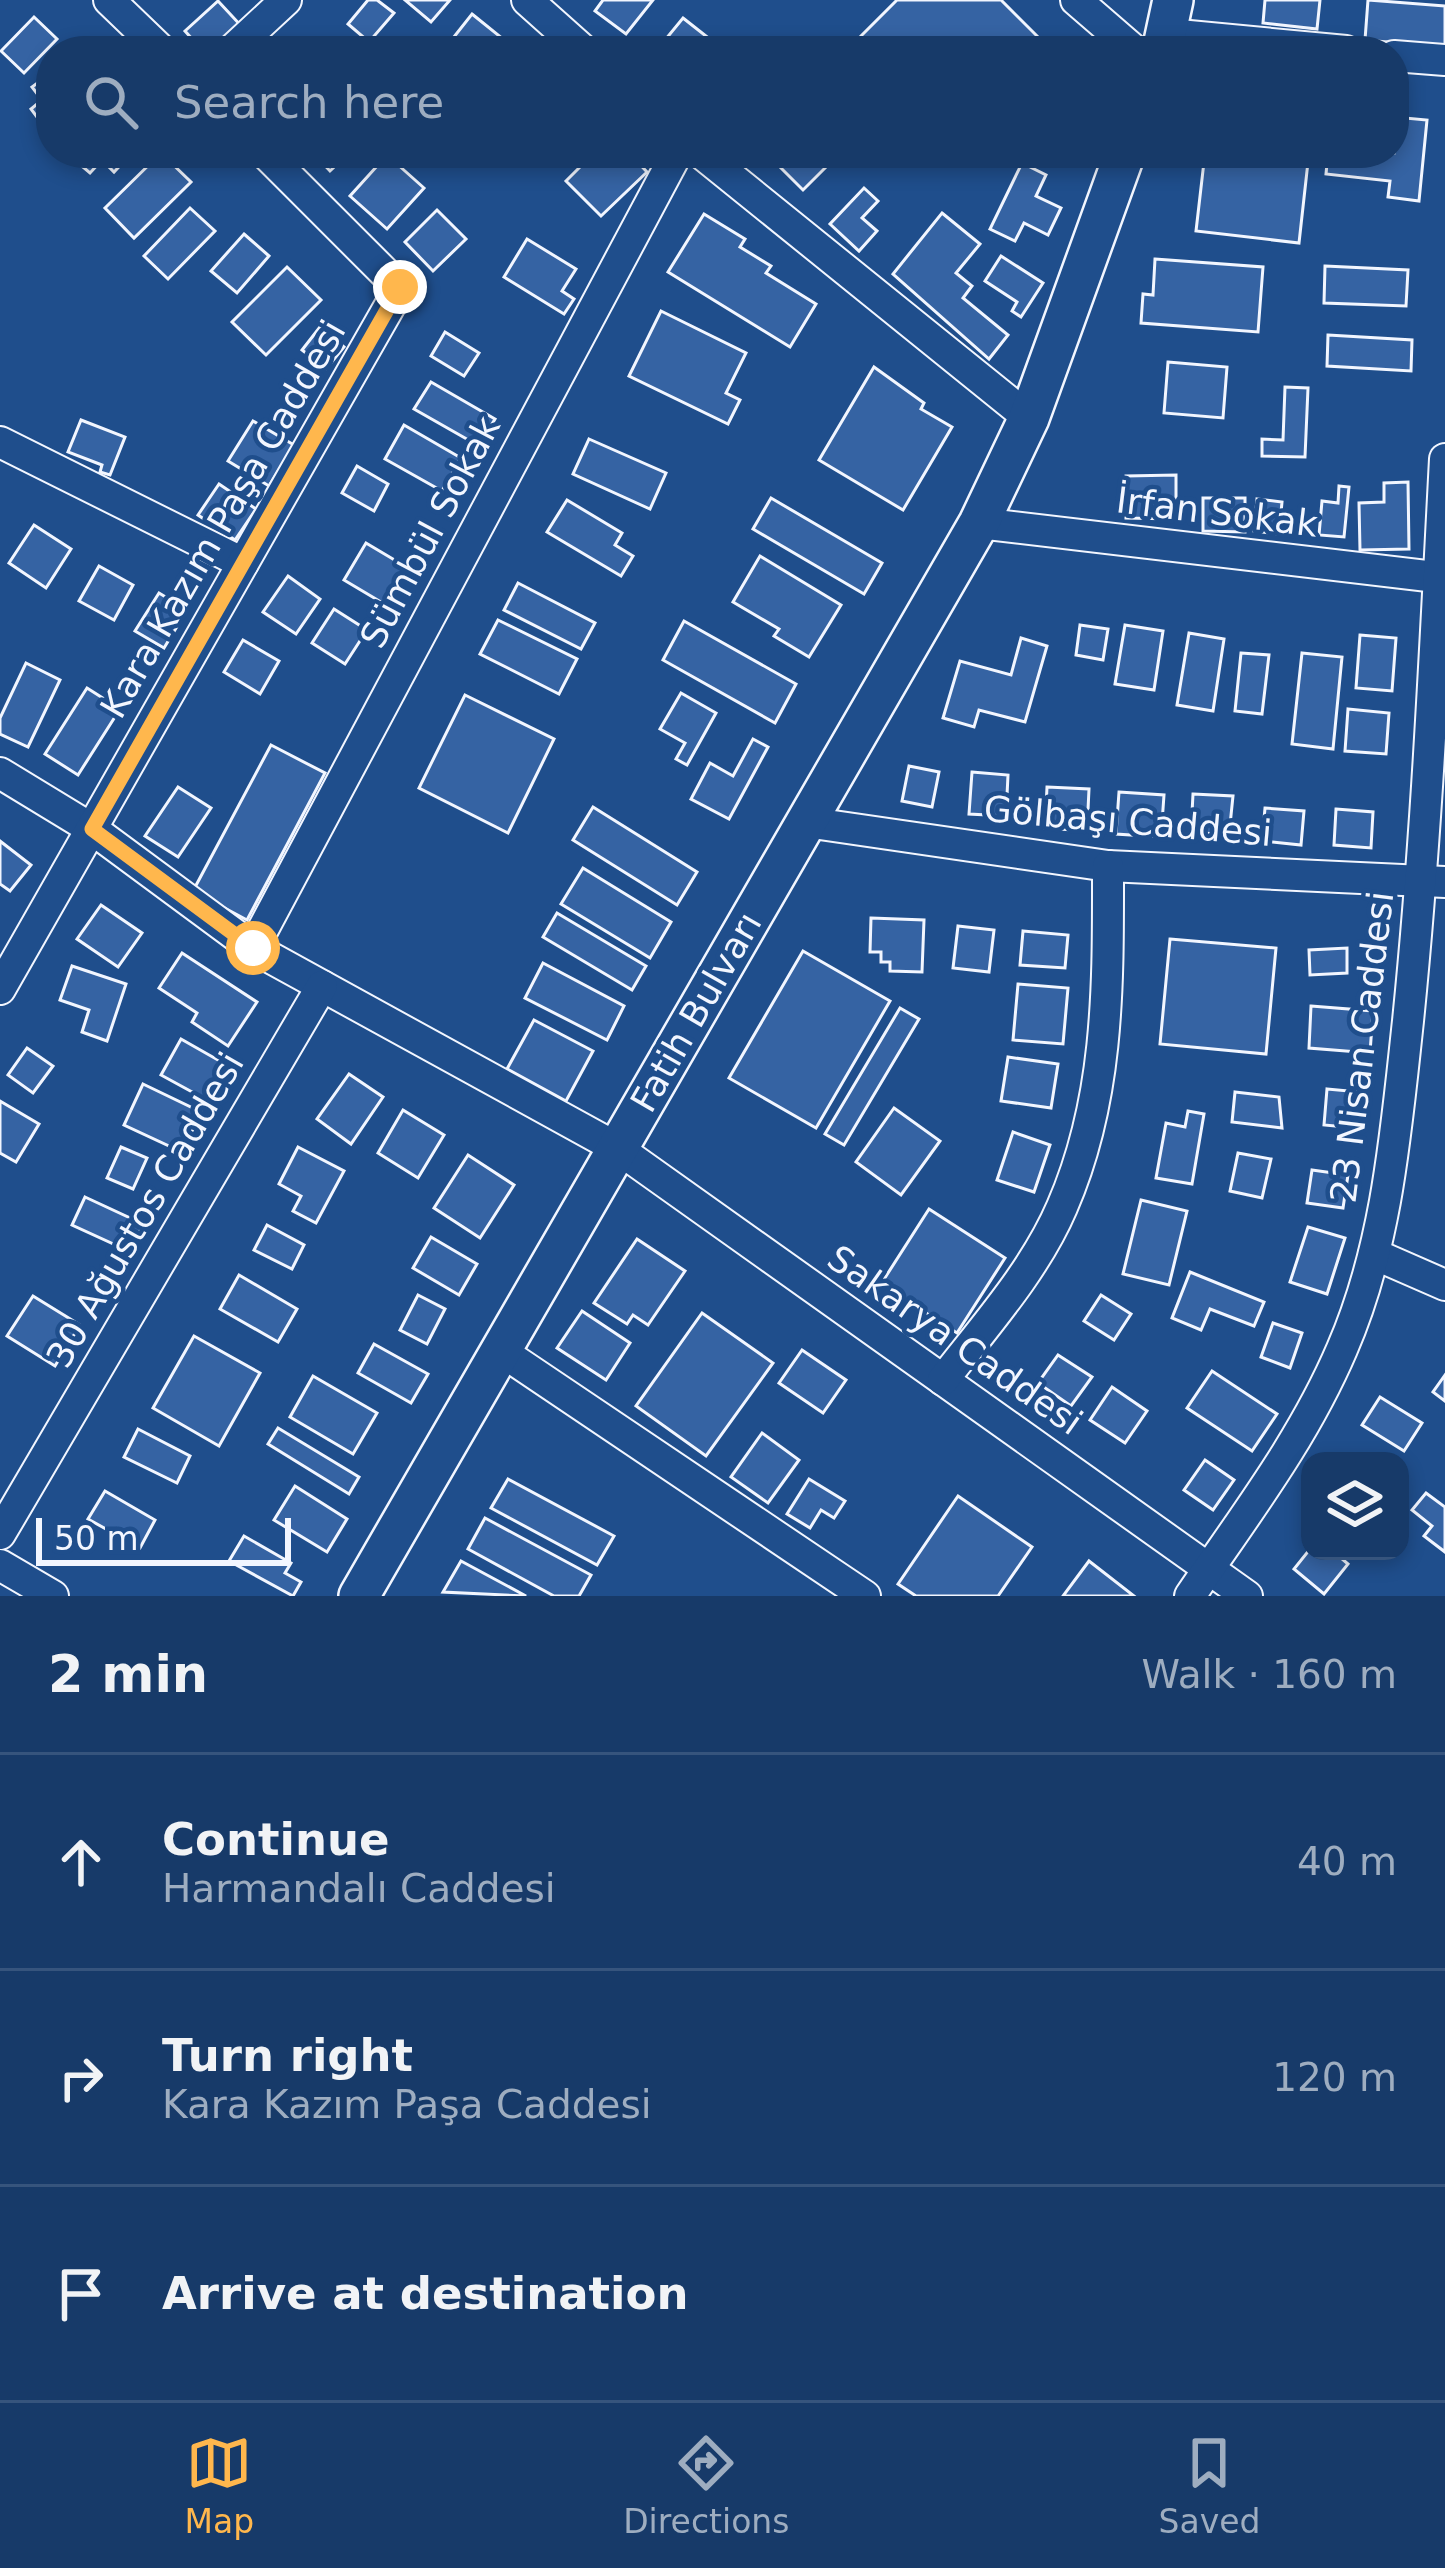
<!DOCTYPE html>
<html lang="en">
<head>
<meta charset="utf-8">
<style>
  body { margin:0; font-family:"DejaVu Sans",sans-serif; background:#244571; color:#f1f3f6 }
  .controls { position:absolute; right:36px; bottom:36px; display:grid; overflow:hidden; border-radius:24px; box-shadow:0 6px 18px #0003 }
  .controls button { width:108px; height:108px; display:grid; place-items:center; padding:0; border:0; border-bottom:3px solid #36547d; background:#173a69; color:#f1f3f6; font:60px sans-serif }
  .scale { position:absolute; left:36px; bottom:30px; width:255px; box-sizing:border-box; padding-left:12px; border:6px solid #f2f6ff; border-top:0; font-size:33px; line-height:42px; white-space:nowrap; color:#f2f6ff; -webkit-text-stroke:9px #1f4e8c; paint-order:stroke }
  .stop { position:absolute; width:36px; height:36px; margin:-27px; border:9px solid #ffb74d; border-radius:50%; background:#fff }
  .stop.end { background:#ffb74d; border-color:#fff; box-shadow:0 3px 12px #0008 }
  .list { margin:0; padding:0; list-style:none }
  h2 { display:flex; justify-content:space-between; align-items:center; height:156px; margin:0; padding:0 48px; font-size:51px }
  h2 small { font-size:39px; font-weight:400; color:#9eadc0 }
  .list li { display:grid; grid-template-columns:78px 1fr auto; gap:36px; align-items:center; box-sizing:border-box; height:216px; padding:0 48px; border-top:3px solid #36547d }
  .list b { display:block; font-size:45px; white-space:nowrap }
  .list p { margin:0; font-size:39px; white-space:nowrap; color:#9eadc0 }
  .list em { font-size:39px; font-style:normal; color:#9eadc0 }
  .icon { flex:none; width:66px; height:66px; fill:none; stroke:currentColor; stroke-width:2; stroke-linecap:round; stroke-linejoin:round }
  .map { position:relative; flex:none; width:1445px; height:1596px; overflow:hidden }
  .search { position:absolute; background:#173a69; box-shadow:0 6px 18px #0003; left:36px; right:36px; top:36px; height:132px; display:flex; align-items:center; gap:30px; box-sizing:border-box; padding:0 42px; border-radius:48px; color:#9eadc0; font-size:45px }
  .sheet { height:804px; background:#173a69 }
  nav { display:flex; justify-content:space-around; align-items:center; box-sizing:border-box; height:168px; border-top:3px solid #36547d; background:#173a69; font-size:33px; color:#9eadc0 }
  nav a { display:grid; justify-items:center; gap:6px }
  nav .on { color:#ffb74d }
  .map>svg:first-child { display:block }
</style>
</head>
<body>
<div class="map">
<svg width="1445" height="1596" viewBox="0 0 1445 1596">
  <rect width="100%" height="100%" fill="#1f4e8c"/>
  <g fill="#3563a3" stroke="#f2f6ff" stroke-width="3">
    <path d="M368,0H377L394,13L369,42L348,24Z"/>
    <path d="M405,0H450L431,22Z"/>
    <path d="M603,0H653L626,34L595,11Z"/>
    <path d="M897,0H1001L1052,51H872L859,38Z"/>
    <path d="M1265,0H1320L1317,29L1263,23Z"/>
    <path d="M1368,0L1445,6V47L1365,40Z"/>
    <path d="M218,1L245,30L220,51H203L185,31Z"/>
    <path d="M472,14L513,47L510,51L446,47Z"/>
    <path d="M34,17L57,39L24,73L1,51Z"/>
    <path d="M683,18L725,51H656Z"/>
    <path d="M51,73V125L46,129L31,109L42,100L32,87Z"/>
    <path d="M1394,117L1427,120L1419,201L1388,197L1390,181L1326,174L1328,153H1394Z"/>
    <path d="M74,153H132L114,172L102,160L90,173L71,157Z"/>
    <path d="M161,153L191,182L134,238L105,208Z"/>
    <path d="M313,153H349L330,171Z"/>
    <path d="M594,153H629L647,172L601,216L566,181Z"/>
    <path d="M776,153H840L803,190L771,158Z"/>
    <path d="M1205,153H1309L1299,243L1196,231Z"/>
    <path d="M387,155L424,188L387,229L350,196Z"/>
    <path d="M1022,163L1046,175L1036,196L1061,208L1048,235L1024,223L1015,241L990,229Z"/>
    <path d="M864,188L878,201L862,218L877,231L859,251L830,224Z"/>
    <path d="M190,208L215,231L168,279L144,256Z"/>
    <path d="M437,210L466,239L433,271L405,242Z"/>
    <path d="M942,213L980,244L956,273L972,286L963,298L1008,335L989,359L893,274Z"/>
    <path d="M704,214L745,239L740,247L771,266L766,273L816,304L790,347L668,272Z"/>
    <path d="M244,234L269,256L237,293L211,271Z"/>
    <path d="M527,239L576,269L562,291L574,299L564,314L504,277Z"/>
    <path d="M1001,256L1043,283L1021,317L1012,311L1017,302L985,281Z"/>
    <path d="M1155,259L1263,267L1258,332L1141,323L1143,294L1153,295Z"/>
    <path d="M1325,266L1408,270L1406,306L1324,303Z"/>
    <path d="M287,267L321,300L266,355L232,322Z"/>
    <path d="M661,311L746,353L726,393L740,400L728,424L629,376Z"/>
    <path d="M320,327L344,347L326,369L302,350Z"/>
    <path d="M445,332L479,353L464,376L431,356Z"/>
    <path d="M1328,335L1412,340L1411,371L1327,366Z"/>
    <path d="M1168,362L1227,367L1223,418L1164,413Z"/>
    <path d="M874,367L924,403L921,409L952,427L903,510L819,460Z"/>
    <path d="M431,382L495,419L479,446L414,409Z"/>
    <path d="M1285,387L1308,388L1305,457L1262,456V439L1283,440Z"/>
    <path d="M81,420L125,437L110,475L100,472L102,465L68,452Z"/>
    <path d="M253,421L294,445L269,486L228,461Z"/>
    <path d="M404,425L461,458L442,491L385,459Z"/>
    <path d="M589,439L666,473L650,509L573,474Z"/>
    <path d="M357,466L388,484L374,511L342,493Z"/>
    <path d="M1176,475V519L1126,518V476Z"/>
    <path d="M1408,482L1409,549L1360,550L1359,503L1384,502V483Z"/>
    <path d="M219,484L256,509L235,540L198,515Z"/>
    <path d="M1339,486L1349,487L1344,537L1319,535L1322,501L1338,503Z"/>
    <path d="M771,498L882,563L864,594L753,529Z"/>
    <path d="M1203,498H1245V532L1203,531Z"/>
    <path d="M1257,499L1282,502L1279,534L1254,531Z"/>
    <path d="M567,500L622,533L615,545L633,556L621,576L547,532Z"/>
    <path d="M34,525L71,549L46,588L9,563Z"/>
    <path d="M366,543L408,568L386,605L344,580Z"/>
    <path d="M760,556L841,605L809,657L774,636L779,629L733,602Z"/>
    <path d="M99,566L133,585L114,620L79,601Z"/>
    <path d="M288,576L320,599L296,634L263,612Z"/>
    <path d="M518,583L595,623L581,649L504,610Z"/>
    <path d="M159,593L187,610L164,648L135,631Z"/>
    <path d="M334,609L367,630L345,664L312,643Z"/>
    <path d="M498,620L577,659L559,694L480,654Z"/>
    <path d="M684,621L796,684L775,723L663,660Z"/>
    <path d="M1080,625L1108,629L1103,660L1076,655Z"/>
    <path d="M1125,625L1163,631L1154,690L1115,684Z"/>
    <path d="M1189,633L1224,639L1213,711L1177,705Z"/>
    <path d="M1360,635L1396,638L1392,691L1356,688Z"/>
    <path d="M1021,638L1047,646L1025,722L979,710L974,727L943,718L960,661L1011,675Z"/>
    <path d="M243,640L279,661L260,694L224,672Z"/>
    <path d="M1241,653L1269,655L1262,714L1235,711Z"/>
    <path d="M1302,653L1342,657L1333,749L1292,744Z"/>
    <path d="M26,663L60,680L28,747L0,734V718Z"/>
    <path d="M87,688L120,709L78,775L45,754Z"/>
    <path d="M681,693L716,713L687,765L676,759L685,743L660,729Z"/>
    <path d="M465,695L554,739L508,833L419,788Z"/>
    <path d="M1348,709L1389,713L1386,754L1345,751Z"/>
    <path d="M753,739L768,747L729,819L691,799L710,763L733,776Z"/>
    <path d="M271,745L325,773L247,920L193,891Z"/>
    <path d="M909,766L939,772L932,807L902,801Z"/>
    <path d="M972,772L1008,775L1006,816L969,814Z"/>
    <path d="M178,787L211,808L178,857L145,836Z"/>
    <path d="M1047,787L1089,789L1087,831L1045,828Z"/>
    <path d="M1119,792L1164,795L1161,837L1116,834Z"/>
    <path d="M1193,794L1233,796L1229,835L1191,832Z"/>
    <path d="M593,807L697,872L677,905L573,840Z"/>
    <path d="M1265,808L1304,811L1301,845L1262,841Z"/>
    <path d="M1336,809L1373,812L1371,848L1334,845Z"/>
    <path d="M0,841L31,865L10,891L0,884Z"/>
    <path d="M583,868L671,922L650,958L561,904Z"/>
    <path d="M101,905L142,933L118,967L77,939Z"/>
    <path d="M557,913L646,966L632,990L543,937Z"/>
    <path d="M871,918L924,920L922,972L890,971V962H881V952H870Z"/>
    <path d="M958,926L994,930L989,972L953,968Z"/>
    <path d="M1023,931L1068,935L1065,968L1020,965Z"/>
    <path d="M1170,939L1276,948L1266,1054L1160,1044Z"/>
    <path d="M1347,948V973L1310,975L1309,950Z"/>
    <path d="M803,951L890,1001L816,1128L729,1078Z"/>
    <path d="M182,953L257,1002L228,1046L192,1022L197,1013L159,988Z"/>
    <path d="M543,963L624,1006L607,1040L525,998Z"/>
    <path d="M72,966L126,984L107,1041L82,1032L89,1010L60,1000Z"/>
    <path d="M1018,984L1068,988L1063,1044L1013,1040Z"/>
    <path d="M1311,1006L1373,1011L1370,1053L1309,1048Z"/>
    <path d="M900,1008L919,1019L844,1145L825,1134Z"/>
    <path d="M534,1020L593,1051L566,1101L507,1069Z"/>
    <path d="M181,1039L225,1064L205,1099L161,1075Z"/>
    <path d="M27,1048L53,1066L33,1093L8,1075Z"/>
    <path d="M1008,1057L1058,1064L1051,1108L1001,1101Z"/>
    <path d="M349,1074L383,1097L351,1144L317,1119Z"/>
    <path d="M143,1084L201,1112L182,1152L124,1125Z"/>
    <path d="M1327,1089L1360,1092L1357,1128L1324,1125Z"/>
    <path d="M1235,1092L1279,1097L1282,1128L1232,1122Z"/>
    <path d="M0,1101L39,1124L16,1162L0,1153Z"/>
    <path d="M894,1108L940,1141L901,1195L856,1162Z"/>
    <path d="M403,1110L444,1135L418,1178L378,1153Z"/>
    <path d="M1188,1111L1204,1114L1192,1184L1156,1178L1166,1123L1185,1127Z"/>
    <path d="M1013,1132L1050,1145L1034,1192L997,1180Z"/>
    <path d="M121,1147L147,1158L133,1189L107,1178Z"/>
    <path d="M298,1147L344,1171L316,1223L293,1211L301,1196L279,1184Z"/>
    <path d="M1238,1153L1271,1159L1262,1198L1230,1191Z"/>
    <path d="M468,1155L514,1185L480,1238L434,1208Z"/>
    <path d="M1312,1170L1348,1175L1343,1208L1307,1203Z"/>
    <path d="M85,1197L143,1224L131,1252L72,1225Z"/>
    <path d="M1141,1200L1187,1211L1169,1285L1123,1274Z"/>
    <path d="M929,1209L1005,1258L957,1333L881,1284Z"/>
    <path d="M267,1225L304,1245L292,1269L254,1250Z"/>
    <path d="M1308,1227L1345,1238L1327,1294L1290,1282Z"/>
    <path d="M431,1237L477,1264L459,1295L413,1268Z"/>
    <path d="M637,1239L685,1271L648,1325L633,1315L627,1324L594,1303Z"/>
    <path d="M1190,1272L1264,1302L1254,1326L1210,1309L1201,1330L1172,1318Z"/>
    <path d="M239,1275L297,1309L278,1342L220,1309Z"/>
    <path d="M418,1295L445,1309L427,1344L400,1330Z"/>
    <path d="M1101,1295L1131,1314L1114,1340L1084,1321Z"/>
    <path d="M33,1296L80,1325L55,1366L7,1336Z"/>
    <path d="M582,1311L630,1343L606,1380L557,1348Z"/>
    <path d="M702,1313L773,1363L706,1456L636,1406Z"/>
    <path d="M1273,1323L1302,1333L1290,1368L1261,1357Z"/>
    <path d="M194,1336L260,1373L219,1446L153,1408Z"/>
    <path d="M374,1344L428,1374L411,1403L358,1373Z"/>
    <path d="M802,1350L846,1380L823,1413L779,1383Z"/>
    <path d="M1058,1355L1092,1377L1071,1406L1038,1383Z"/>
    <path d="M1212,1371L1277,1414L1252,1451L1187,1408Z"/>
    <path d="M1445,1375V1401L1433,1392Z"/>
    <path d="M313,1376L377,1413L353,1454L290,1417Z"/>
    <path d="M1112,1387L1147,1411L1125,1443L1090,1420Z"/>
    <path d="M1380,1397L1422,1423L1404,1451L1362,1425Z"/>
    <path d="M278,1428L359,1477L349,1494L268,1444Z"/>
    <path d="M138,1429L190,1456L177,1483L124,1457Z"/>
    <path d="M762,1433L799,1460L768,1503L731,1477Z"/>
    <path d="M1205,1460L1234,1480L1213,1510L1184,1490Z"/>
    <path d="M508,1479L614,1536L597,1565L491,1508Z"/>
    <path d="M809,1479L845,1501L834,1518L821,1510L810,1528L787,1514Z"/>
    <path d="M295,1486L347,1519L327,1552L274,1520Z"/>
    <path d="M105,1491L155,1520L140,1548L88,1519Z"/>
    <path d="M1426,1493L1445,1507V1552L1424,1536L1432,1526L1412,1510Z"/>
    <path d="M958,1496L1032,1547L998,1596H916L898,1584Z"/>
    <path d="M485,1518L591,1575L579,1596H554L468,1549Z"/>
    <path d="M244,1536L291,1563L285,1573L301,1582L293,1596L229,1561Z"/>
    <path d="M1310,1549L1333,1551L1348,1564L1324,1594L1294,1569Z"/>
    <path d="M461,1561L526,1596L443,1592Z"/>
    <path d="M1089,1561L1134,1596H1063Z"/>
  </g>
  <g fill="none" stroke-linecap="round" stroke-linejoin="round">
    <defs>
      <g id="minor">
        <path d="M109,0L162,51"/>
        <path d="M527,0L584,51"/>
        <path d="M1076,0L1135,51"/>
        <path d="M1168,34L1346,51"/>
        <path d="M231,51L286,0"/>
        <path d="M1394,56L1445,60"/>
        <path d="M701,153L1029,418"/>
        <path d="M0,442L243,563"/>
        <path d="M979,523L1445,578"/>
        <path d="M0,773L92,829L253,948L617,1148L1247,1596"/>
        <path d="M806,822L1108,866L1445,882"/>
        <path d="M253,948L677,153"/>
        <path d="M0,989L400,288L265,153"/>
        <path d="M1374,1254L1445,1285"/>
        <path d="M501,1351L865,1596"/>
        <path d="M943,1380C985,1326 1035,1270 1062,1207C1110,1097 1108,983 1108,866"/>
        <path d="M0,1534L322,986"/>
        <path d="M0,1565L53,1596"/>
        <path d="M1190,1596C1245,1515 1303,1440 1342,1349C1387,1246 1396,1131 1408,1021C1427,834 1435,647 1445,459"/>
      </g>
      <g id="tertiary">
        <path d="M1162,51L1173,0"/>
        <path d="M359,1596L979,523L1029,418L1125,153"/>
      </g>
    </defs>
    <use href="#minor" stroke="#f2f6ff" stroke-width="34"/>
    <use href="#tertiary" stroke="#f2f6ff" stroke-width="44"/>
    <use href="#minor" stroke="#1f4e8c" stroke-width="30"/>
    <use href="#tertiary" stroke="#1f4e8c" stroke-width="39"/>
  </g>
  <g fill="none" stroke-linecap="round" stroke-linejoin="round">
    <path stroke="#ffb74d" stroke-width="15" d="M253,948L92,829L400,287"/>
  </g>
  <g text-anchor="middle" dominant-baseline="central" stroke-width="9" stroke-linejoin="round" paint-order="stroke">
    <g font-size="36" fill="#f2f6ff" stroke="#1f4e8c">
      <text transform="translate(1217 512) rotate(7)">İrfan Sokak</text>
      <text transform="translate(223 519) rotate(-60)">Kara Kazım Paşa Caddesi</text>
      <text transform="translate(430 532) rotate(-62)">Sümbül Sokak</text>
      <text transform="translate(1128 821) rotate(5)">Gölbaşı Caddesi</text>
      <text transform="translate(696 1012) rotate(-60)">Fatih Bulvarı</text>
      <text transform="translate(1362 1047) rotate(-83)">23 Nisan Caddesi</text>
      <text transform="translate(145 1210) rotate(-60)">30 Ağustos Caddesi</text>
      <text transform="translate(955 1340) rotate(35)">Sakarya Caddesi</text>
    </g>
  </g>
</svg>
<div class="controls">
<button><svg class="icon" aria-label="layers" viewBox="0 0 24 24"><path d="M12 4l9 5-9 5-9-5zM3 14l9 5 9-5"/></svg></button>
</div>
<div class="scale">50 m</div>
<div class="stop" style="left:253px;top:948px"></div>
<div class="stop end" style="left:400px;top:287px"></div>
<div class="search"><svg class="icon" aria-label="search" viewBox="0 0 24 24"><circle cx="10" cy="10" r="6"/><path d="M15 15l6 6"/></svg>Search here</div>
</div>
<section class="sheet">
<h2>2 min<small>Walk · 160 m</small></h2>
<ul class="list">
<li><svg class="icon" aria-label="ahead" viewBox="0 0 24 24"><path d="M12 20V5M6 11l6-6 6 6"/></svg><div><b>Continue</b><p>Harmandalı Caddesi</p></div><em>40 m</em></li>
<li><svg class="icon" aria-label="right" viewBox="0 0 24 24"><path d="M7 20v-9h11M14 6l5 5-5 5"/></svg><div><b>Turn right</b><p>Kara Kazım Paşa Caddesi</p></div><em>120 m</em></li>
<li><svg class="icon" aria-label="arrive" viewBox="0 0 24 24"><path d="M6 21V4h12l-3 4 3 4H6"/></svg><div><b>Arrive at destination</b></div></li>
</ul>
</section>
<nav>
<a class="on"><svg class="icon" aria-label="map" viewBox="0 0 24 24"><path d="M3 6l6-2 6 2 6-2v14l-6 2-6-2-6 2zM9 4v14M15 6v14"/></svg>Map</a>
<a><svg class="icon" aria-label="directions" viewBox="0 0 24 24"><path d="M12 3l9 9-9 9-9-9zM9 14v-3h6M13 9l2 2-2 2"/></svg>Directions</a>
<a><svg class="icon" aria-label="saved" viewBox="0 0 24 24"><path d="M7 4h10v16l-5-4-5 4z"/></svg>Saved</a>
</nav>
</body>
</html>
